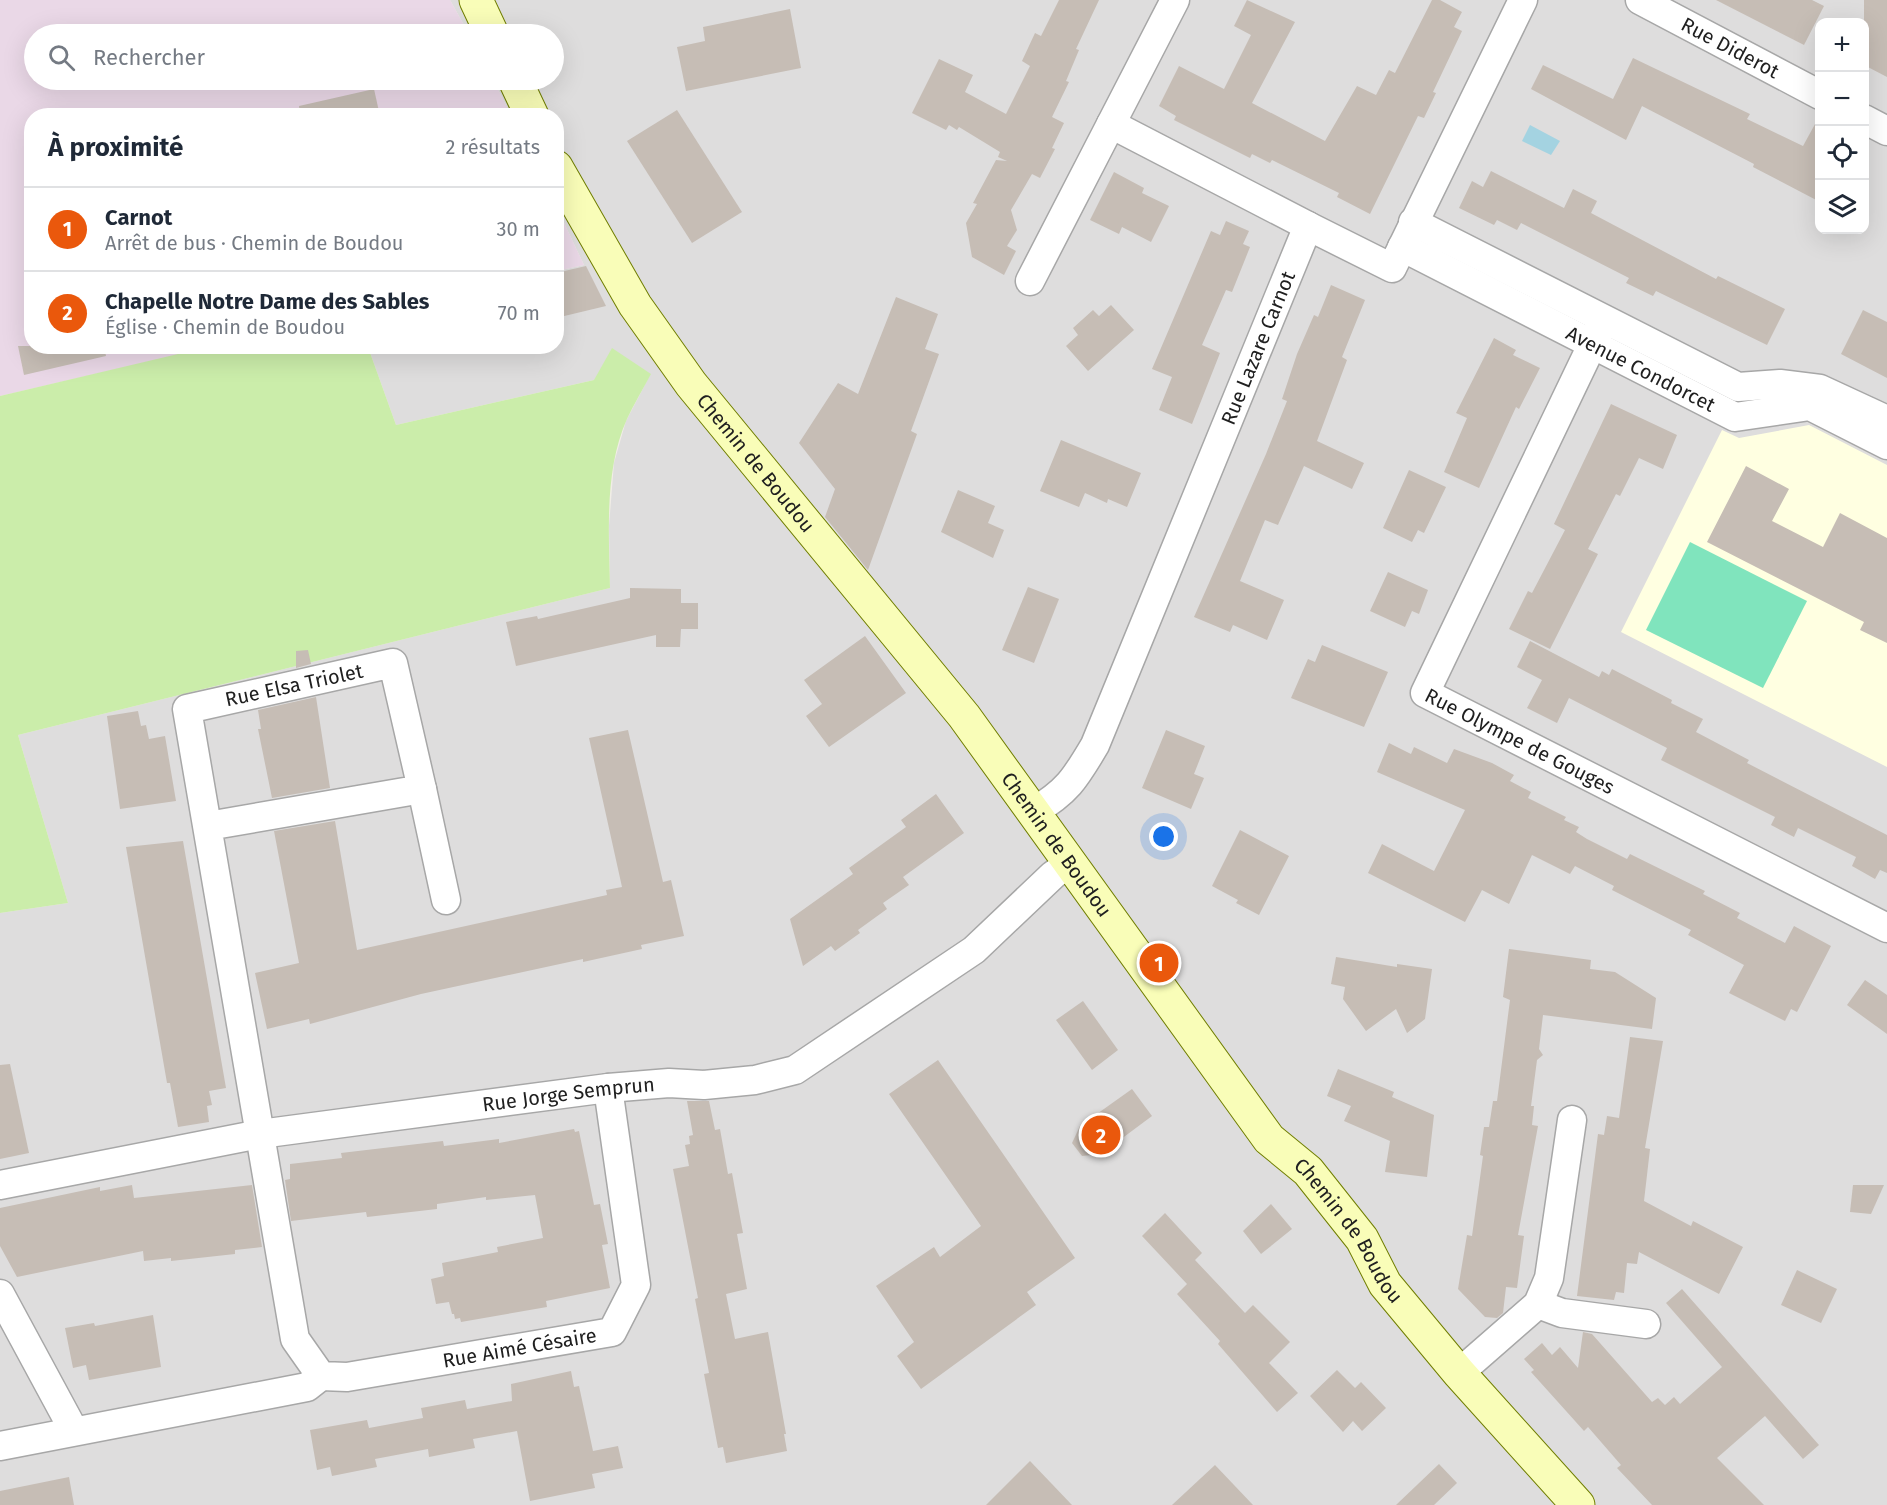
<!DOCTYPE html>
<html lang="fr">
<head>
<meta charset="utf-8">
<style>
  body { margin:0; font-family:"Fira Sans",sans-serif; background:#f6f6f7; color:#1f2937 }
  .controls { position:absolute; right:18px; top:18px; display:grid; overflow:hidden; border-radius:12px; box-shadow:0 6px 24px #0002 }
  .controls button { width:54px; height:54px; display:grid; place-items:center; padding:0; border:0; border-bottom:2px solid #e0e1e3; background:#fff; color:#1f2937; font:30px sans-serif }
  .you { position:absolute; left:1164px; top:837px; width:21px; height:21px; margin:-15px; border:4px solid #fff; border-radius:50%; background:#1a73e8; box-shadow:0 0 0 9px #1a73e833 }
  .badge { display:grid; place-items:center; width:39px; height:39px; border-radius:50%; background:#ea580c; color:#fff; font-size:20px; font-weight:700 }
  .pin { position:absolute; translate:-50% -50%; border:3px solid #fff; box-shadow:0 2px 6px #0006 }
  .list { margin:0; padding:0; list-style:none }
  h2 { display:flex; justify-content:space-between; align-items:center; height:78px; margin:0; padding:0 24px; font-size:26px }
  h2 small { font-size:20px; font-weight:400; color:#747a83 }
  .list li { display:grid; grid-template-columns:39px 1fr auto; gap:18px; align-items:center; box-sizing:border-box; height:84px; padding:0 24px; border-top:2px solid #e0e1e3 }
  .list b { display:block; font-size:22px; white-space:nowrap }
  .list p { margin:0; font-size:20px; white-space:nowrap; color:#747a83 }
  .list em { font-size:20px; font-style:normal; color:#747a83 }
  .icon { flex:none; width:33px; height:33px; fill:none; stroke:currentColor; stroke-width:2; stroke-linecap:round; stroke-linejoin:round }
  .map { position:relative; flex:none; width:1887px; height:1505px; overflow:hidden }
  .search { position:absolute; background:#fff; box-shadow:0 6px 24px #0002; left:24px; top:24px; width:540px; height:66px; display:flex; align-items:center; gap:15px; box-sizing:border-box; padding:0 21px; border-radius:33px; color:#747a83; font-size:22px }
  .panel { position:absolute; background:#fff; box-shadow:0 6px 24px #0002; left:24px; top:108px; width:540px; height:246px; border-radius:24px }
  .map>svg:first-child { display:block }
</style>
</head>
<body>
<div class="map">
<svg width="1887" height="1505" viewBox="0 0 1887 1505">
  <rect width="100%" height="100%" fill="#f1ede6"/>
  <path fill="#dedddd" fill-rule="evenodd" d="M450,0H1887V1505H0V913L68,903L18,735L610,588L609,526L614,463L626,421L650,375L594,380L396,425L368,347L556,346L557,271L584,265L557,208L556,116L511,115L493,80H554V34H469ZM1820,22H1864V230H1820Z"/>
  <g fill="#ead8e7">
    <path d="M0,0H450L469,34H34V80H493L511,115L32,116V346L212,347L0,396Z"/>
    <path d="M557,208L584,265L557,271Z"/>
  </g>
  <path fill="#ffffe1" d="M1809,425L1887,465V767L1621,632L1722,430L1739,438Z"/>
  <path fill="#cbedaa" d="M212,346L368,347L396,425L594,380L612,348L651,374C643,389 634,404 627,419C604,470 609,534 610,588L18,735L68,903L0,913V396Z"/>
  <path fill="#80e4bd" d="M1690,542L1807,601L1763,688L1646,630Z"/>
  <path fill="#a4d3e1" d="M1530,125L1560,141L1551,155L1522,141Z"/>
  <g fill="#c6bdb5">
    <path d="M1059,0H1099L1076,49L1079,50L1066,81L1069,82L1052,117L1064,123L1052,148L1055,149L1040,178L1032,174L1011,210L1017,230L1007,246L1016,251L1004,275L972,257L966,223L977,204L973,203L996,160L1007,161L998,157L1000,152L959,127L957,130L949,125L946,130L912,113L939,59L973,75L965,92L1006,114L1030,66L1022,61L1035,33L1041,36Z"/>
    <path d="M1247,0L1295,22L1252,103L1325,141L1357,86L1376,95L1389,70L1395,73L1432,0H1440L1462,12L1454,27L1462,31L1433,92L1436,93L1424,118L1418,116L1370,214L1337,197L1339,193L1272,160L1270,163L1252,154L1250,158L1174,120L1176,116L1159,106L1179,66L1224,89L1251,35L1234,26Z"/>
    <path d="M1716,0H1812L1824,6L1804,45Z"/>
    <path d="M1864,0H1887V77L1864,65Z"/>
    <path d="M790,9L801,68L686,91L677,47L705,41L703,27Z"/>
    <path d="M1633,58L1750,114L1747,119L1803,146L1820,115V202L1753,167L1754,164L1642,106L1626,140L1531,89L1543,65L1613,99Z"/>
    <path d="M374,89L380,116H300L299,106Z"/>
    <path d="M677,110L742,212L692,243L627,141Z"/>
    <path d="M1491,171L1564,208L1573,189L1597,201L1591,213L1716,279L1718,276L1785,309L1767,345L1656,291L1653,296L1626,283L1629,278L1521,223L1517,230L1497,220L1494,225L1459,208L1472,181L1483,187Z"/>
    <path d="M1114,172L1144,188L1142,193L1169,206L1151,242L1122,227L1119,234L1090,220Z"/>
    <path d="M1226,221L1249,231L1243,244L1250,247L1232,292L1226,290L1202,345L1220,353L1192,424L1159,410L1172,377L1152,369L1211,231L1220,235Z"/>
    <path d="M586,266L606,306L556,318V273Z"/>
    <path d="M1331,285L1365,300L1342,357L1347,360L1317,441L1364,463L1352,489L1304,466L1278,525L1265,520L1240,581L1284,600L1267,640L1233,625L1230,632L1194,617L1266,454L1287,401L1282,399L1297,354L1314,315L1318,317Z"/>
    <path d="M896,297L938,314L925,349L939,354L911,431L917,434L868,570L825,517L835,489L799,443L838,383L858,394Z"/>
    <path d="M1111,305L1134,330L1088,371L1066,346L1078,335L1073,328L1093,310L1099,316Z"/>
    <path d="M1863,310L1887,322V378L1841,354Z"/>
    <path d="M1494,338L1516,350L1513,355L1540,368L1519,409L1516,407L1479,488L1444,472L1467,418L1456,413Z"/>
    <path d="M18,346H104L106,356L24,375Z"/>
    <path d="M1611,404L1677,435L1663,469L1639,458L1620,496L1616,494L1588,549L1598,554L1550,649L1509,629L1528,591L1532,593L1565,530L1554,524Z"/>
    <path d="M1061,440L1141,473L1127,507L1108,499L1107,503L1085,493L1079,507L1040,491Z"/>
    <path d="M1746,466L1789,489L1772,521L1823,547L1840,513L1887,538V643L1860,630L1864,622L1707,542Z"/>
    <path d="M1409,470L1446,487L1424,533L1418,530L1412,542L1383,528Z"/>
    <path d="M958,490L995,506L988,523L1004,530L993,558L941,532Z"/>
    <path d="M1388,572L1428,590L1419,614L1412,611L1405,627L1370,611Z"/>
    <path d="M1028,587L1059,599L1034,663L1002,650Z"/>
    <path d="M630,588L681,589V603H698V629H681L680,647H656V635L516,666L506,622L537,616L538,619L630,598Z"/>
    <path d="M865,636L906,693L829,747L806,716L822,704L804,680Z"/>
    <path d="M1530,641L1599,677L1602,671L1609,675L1612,669L1672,700L1671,703L1703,719L1696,732L1749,760L1747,763L1887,835V873L1880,870L1875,879L1852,866L1856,857L1798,828L1794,837L1771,825L1775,817L1661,760L1667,748L1569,698L1557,723L1527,708L1542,680L1517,667Z"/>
    <path d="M1322,645L1388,672L1364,727L1291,698L1308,659L1315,662Z"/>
    <path d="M308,650L311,664L296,668V651Z"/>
    <path d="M316,697L330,788L272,798L258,729H261L258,710Z"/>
    <path d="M138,711L141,726L146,725L149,739L165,736L176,801L120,809L107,716Z"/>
    <path d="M628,730L663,882L671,880L684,936L641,945L642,949L583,962V959L421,994L310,1024L309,1019L267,1029L255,973L299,963L274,831L335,821L357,950L607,895L606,890L622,887L589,738Z"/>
    <path d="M1166,730L1205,746L1194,774L1204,778L1191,809L1142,788Z"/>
    <path d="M1389,743L1411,754L1414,747L1447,763L1454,749L1492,763L1514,775L1510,781L1531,792L1528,798L1566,817L1564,820L1579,827L1576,832L1587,839L1627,859L1630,854L1705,891L1703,894L1740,913L1737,918L1785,943L1794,926L1831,946L1797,1012L1791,1009L1785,1021L1729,993L1744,965L1688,935L1691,930L1612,890L1614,886L1575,866L1570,874L1532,855L1509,904L1482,890L1465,922L1368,873L1382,844L1434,871L1465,810L1377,772Z"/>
    <path d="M936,794L964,833L903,877L909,885L883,903L887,909L858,930L860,933L835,951L831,946L803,966L790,919L853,874L849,868L906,827L901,820Z"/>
    <path d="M1240,830L1289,856L1259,915L1236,903L1238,900L1212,886Z"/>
    <path d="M183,841L226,1088L209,1091L212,1105L207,1106L209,1122L178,1127L170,1083H167L126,847Z"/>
    <path d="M1509,949L1591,960L1590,969L1615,972L1656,998L1652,1029L1543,1015L1539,1049L1543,1055L1537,1060L1531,1106H1534L1532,1125L1538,1126L1518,1235L1524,1236L1517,1288L1506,1287L1503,1313L1497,1318L1485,1317L1458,1289L1467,1235L1472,1236L1483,1156L1480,1155L1484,1127H1489L1493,1101H1497L1510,1000L1503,997Z"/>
    <path d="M1336,957L1397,967V964L1432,969L1425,1019L1407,1033L1396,1009L1366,1031L1343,999L1345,987L1331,984Z"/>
    <path d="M1865,980L1887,995V1034L1847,1005Z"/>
    <path d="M1083,1001L1118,1050L1092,1070L1056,1020Z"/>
    <path d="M1630,1037L1663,1041L1645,1148L1650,1149L1644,1201L1691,1226L1693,1221L1743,1247L1719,1294L1639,1252L1637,1264L1627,1263L1624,1293L1616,1292L1614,1300L1577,1296L1598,1134L1604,1135L1607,1116L1619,1118Z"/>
    <path d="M938,1060L1075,1258L1027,1292L1036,1305L921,1389L897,1356L914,1342L876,1286L934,1247L940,1257L981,1226L889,1094Z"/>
    <path d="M10,1064L29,1153L0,1159V1065Z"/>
    <path d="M1338,1069L1394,1092L1392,1097L1434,1115L1427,1177L1385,1172L1390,1141L1344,1121L1351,1106L1327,1096Z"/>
    <path d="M1132,1089L1152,1116L1101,1154L1082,1156L1072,1143L1080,1126Z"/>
    <path d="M687,1101H709L715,1130L720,1129L728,1174L732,1173L743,1233L737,1234L747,1289L726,1294L735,1339L768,1332L786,1434H784L787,1451L726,1463L723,1447L718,1448L704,1374L709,1373L695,1299L698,1298L673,1169L689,1166L685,1145L690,1144L689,1136L693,1135Z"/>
    <path d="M574,1129L575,1132L579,1131L594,1205L600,1204L608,1244L602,1245L610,1288L546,1301L547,1307L461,1322L460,1318L455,1319L454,1314H452L449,1302L436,1304L431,1279L444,1276L442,1263L498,1252L497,1247L543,1238L535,1195L486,1200V1197L437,1204V1209L367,1217L366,1212L291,1221L285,1180L290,1179V1164L342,1158L341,1153L443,1141L444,1146L499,1139V1143Z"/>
    <path d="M132,1185L134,1198L252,1185L262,1247L235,1250V1254L171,1261V1258L144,1261L143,1251L17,1277L0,1246V1208L100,1187V1191Z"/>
    <path d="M1853,1185H1884L1871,1214L1850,1212Z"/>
    <path d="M1271,1204L1292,1229L1261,1254L1243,1231Z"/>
    <path d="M1165,1213L1202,1253L1195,1260L1245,1313L1253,1305L1290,1342L1269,1363L1298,1393L1277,1412L1218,1344L1220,1341L1177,1294L1187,1284L1142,1236Z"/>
    <path d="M1797,1270L1837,1289L1821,1323L1781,1305Z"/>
    <path d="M1682,1289L1819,1445L1803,1459L1765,1416L1717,1458L1764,1505H1652L1617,1468L1621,1465L1588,1427L1584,1431L1531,1372L1534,1370L1524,1359L1542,1343L1552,1355L1560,1347L1578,1368L1583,1332L1592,1334L1652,1402L1658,1398L1665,1405L1674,1397L1680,1404L1722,1367L1666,1303Z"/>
    <path d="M153,1315L161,1367L89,1380L86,1365L73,1368L65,1328L94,1323L95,1326Z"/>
    <path d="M1337,1370L1355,1388L1361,1382L1386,1408L1362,1431L1353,1421L1343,1432L1310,1396Z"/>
    <path d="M571,1371L574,1387L579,1386L593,1451L618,1446L623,1468L592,1474L595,1488L530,1501L517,1431L473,1439L475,1448L429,1457L428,1449L375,1459L377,1467L332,1476L330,1467L317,1470L310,1430L367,1420L369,1428L423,1418L421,1408L465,1400L467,1409L512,1401L511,1384Z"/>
    <path d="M1030,1461L1072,1505H986Z"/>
    <path d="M1439,1464L1457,1483L1434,1505H1396Z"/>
    <path d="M1215,1465L1253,1505H1172Z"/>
    <path d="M69,1477L74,1505H0V1491Z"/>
  </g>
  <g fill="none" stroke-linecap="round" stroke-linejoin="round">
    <defs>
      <g id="street">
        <path d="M1175,0L1111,124L1308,226"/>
        <path id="s1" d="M1640,0L1820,95"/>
        <path d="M1864,119L1887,131"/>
        <path d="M1413,222L1738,387L1780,384L1820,389L1887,420"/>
        <path id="s2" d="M1402,247L1735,417L1810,406L1887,445"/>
        <path d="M1030,281L1111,124"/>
        <path id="s3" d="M1604,320L1425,693L1887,928"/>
        <path d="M422,789L446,900"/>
        <path id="s4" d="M1033,812C1067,792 1075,779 1095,745L1308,226L1392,268L1523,0"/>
        <path id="s5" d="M208,826L422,789L393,663L187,709L295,1339L321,1376L347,1377L612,1332L636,1285L608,1088"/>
        <path id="s6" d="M0,1185L260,1134L608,1088L669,1083L704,1085L755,1080L795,1070L974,950L1053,875L1071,862"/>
        <path d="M0,1294L74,1431"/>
        <path d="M1538,1304L1562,1313L1646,1324"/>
        <path d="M1459,1373L1538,1304L1549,1278L1572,1120"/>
        <path d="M0,1446L307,1387L321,1376"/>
      </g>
      <g id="secondary">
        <path d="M476,0L492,34"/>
        <path d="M515,80L532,116"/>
        <path id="s7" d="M556,167L635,305L691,384L964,716L1269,1139L1308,1171L1362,1239L1385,1284L1459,1373L1578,1505"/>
      </g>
    </defs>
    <use href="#street" stroke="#a7a7a7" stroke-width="31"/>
    <use href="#secondary" stroke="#707e00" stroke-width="35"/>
    <use href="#street" stroke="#fff" stroke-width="28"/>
    <use href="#secondary" stroke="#f9fdb8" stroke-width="33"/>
  </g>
  <g text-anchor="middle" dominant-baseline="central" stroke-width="6" stroke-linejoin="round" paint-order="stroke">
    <g font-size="20" fill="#202020" stroke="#fff">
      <text stroke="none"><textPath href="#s1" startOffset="102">Rue Diderot</textPath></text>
      <text stroke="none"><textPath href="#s4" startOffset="522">Rue Lazare Carnot</textPath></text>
      <text stroke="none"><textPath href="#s2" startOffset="268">Avenue Condorcet</textPath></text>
      <text stroke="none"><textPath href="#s7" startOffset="358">Chemin de Boudou</textPath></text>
      <text transform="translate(294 685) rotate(-12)">Rue Elsa Triolet</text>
      <text stroke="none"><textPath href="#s3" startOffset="520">Rue Olympe de Gouges</textPath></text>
      <text stroke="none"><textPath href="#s7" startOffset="844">Chemin de Boudou</textPath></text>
      <text stroke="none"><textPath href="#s6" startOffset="576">Rue Jorge Semprun</textPath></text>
      <text stroke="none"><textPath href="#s7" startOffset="1330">Chemin de Boudou</textPath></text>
      <text stroke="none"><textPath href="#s5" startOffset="1443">Rue Aimé Césaire</textPath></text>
    </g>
  </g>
</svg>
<div class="controls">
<button>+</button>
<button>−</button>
<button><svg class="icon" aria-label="locate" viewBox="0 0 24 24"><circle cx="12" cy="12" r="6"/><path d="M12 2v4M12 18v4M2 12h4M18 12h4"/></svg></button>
<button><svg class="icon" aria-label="layers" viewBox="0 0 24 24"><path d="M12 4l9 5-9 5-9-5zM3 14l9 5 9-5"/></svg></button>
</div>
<div class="you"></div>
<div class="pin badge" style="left:1159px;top:963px">1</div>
<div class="pin badge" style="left:1101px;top:1135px">2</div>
<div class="search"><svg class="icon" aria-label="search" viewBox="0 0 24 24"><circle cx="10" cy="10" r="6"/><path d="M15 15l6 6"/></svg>Rechercher</div>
<section class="panel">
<h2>À proximité<small>2 résultats</small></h2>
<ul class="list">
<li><span class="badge">1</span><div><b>Carnot</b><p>Arrêt de bus · Chemin de Boudou</p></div><em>30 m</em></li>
<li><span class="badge">2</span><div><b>Chapelle Notre Dame des Sables</b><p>Église · Chemin de Boudou</p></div><em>70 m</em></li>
</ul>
</section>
</div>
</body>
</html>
